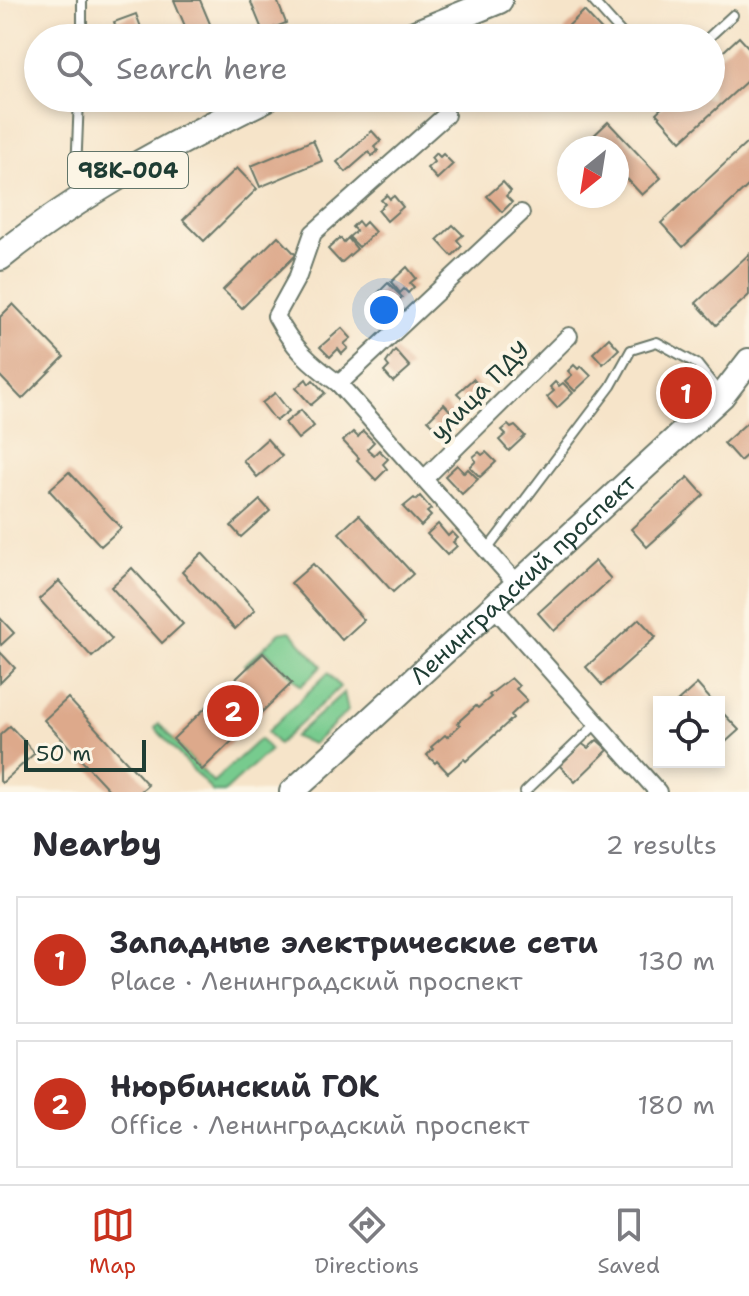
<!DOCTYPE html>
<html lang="en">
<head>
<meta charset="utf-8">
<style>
  body { margin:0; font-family:"Shantell Sans",sans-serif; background:#f7f7f7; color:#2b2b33 }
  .controls { position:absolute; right:24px; bottom:24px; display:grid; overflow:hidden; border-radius:0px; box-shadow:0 4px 12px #0003 }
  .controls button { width:72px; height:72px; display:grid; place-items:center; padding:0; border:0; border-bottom:2px solid #e1e1e2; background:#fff; color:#2b2b33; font:40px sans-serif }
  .compass { position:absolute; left:557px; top:136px; width:72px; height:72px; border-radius:50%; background:#fff; box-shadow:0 4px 12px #0003; rotate:210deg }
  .scale { position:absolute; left:24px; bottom:20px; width:122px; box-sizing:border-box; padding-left:8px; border:4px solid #1f3d34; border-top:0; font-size:22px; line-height:28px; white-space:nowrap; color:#1f3d34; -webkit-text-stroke:6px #fcf5e5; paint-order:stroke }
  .you { position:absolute; left:384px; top:310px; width:28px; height:28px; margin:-20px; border:6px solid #fff; border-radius:50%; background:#1a73e8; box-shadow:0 0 0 12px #1a73e833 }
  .badge { display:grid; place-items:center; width:52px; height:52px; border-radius:50%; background:#c8321e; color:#fff; font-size:26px; font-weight:700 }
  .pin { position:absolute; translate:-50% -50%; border:4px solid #fff; box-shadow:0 2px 8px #0006 }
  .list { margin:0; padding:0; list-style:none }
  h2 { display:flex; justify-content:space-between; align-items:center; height:104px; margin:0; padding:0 32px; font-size:34px }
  h2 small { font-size:26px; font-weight:400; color:#7c7c81 }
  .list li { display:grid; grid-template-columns:52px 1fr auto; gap:24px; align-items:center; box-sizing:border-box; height:128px; margin:0 16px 16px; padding:0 16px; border:2px solid #e1e1e2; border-radius:0px }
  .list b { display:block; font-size:30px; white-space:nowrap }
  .list p { margin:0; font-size:26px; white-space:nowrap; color:#7c7c81 }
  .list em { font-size:26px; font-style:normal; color:#7c7c81 }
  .icon { flex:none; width:44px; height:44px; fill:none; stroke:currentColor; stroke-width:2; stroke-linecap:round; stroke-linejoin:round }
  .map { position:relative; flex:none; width:749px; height:792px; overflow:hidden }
  .search { position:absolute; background:#fff; box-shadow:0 4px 12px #0003; left:24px; right:24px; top:24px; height:88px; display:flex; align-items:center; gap:20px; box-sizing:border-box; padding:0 28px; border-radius:44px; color:#7c7c81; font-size:30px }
  .sheet { height:392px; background:#fff }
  nav { display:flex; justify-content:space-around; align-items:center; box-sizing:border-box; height:112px; border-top:2px solid #e1e1e2; background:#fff; font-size:22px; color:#7c7c81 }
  nav a { display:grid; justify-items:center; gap:4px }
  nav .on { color:#c8321e }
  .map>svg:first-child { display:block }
</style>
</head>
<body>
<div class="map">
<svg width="749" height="792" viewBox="0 0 749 792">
  <rect width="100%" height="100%" fill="#fcf5e5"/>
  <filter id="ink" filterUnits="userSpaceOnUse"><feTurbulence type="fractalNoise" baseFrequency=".0125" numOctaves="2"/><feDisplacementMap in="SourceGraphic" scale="16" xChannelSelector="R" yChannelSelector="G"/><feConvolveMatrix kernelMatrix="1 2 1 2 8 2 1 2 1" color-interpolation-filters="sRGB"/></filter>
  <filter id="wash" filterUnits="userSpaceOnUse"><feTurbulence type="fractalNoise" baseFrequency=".006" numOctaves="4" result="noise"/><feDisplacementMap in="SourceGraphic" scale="32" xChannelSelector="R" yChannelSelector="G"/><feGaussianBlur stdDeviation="1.8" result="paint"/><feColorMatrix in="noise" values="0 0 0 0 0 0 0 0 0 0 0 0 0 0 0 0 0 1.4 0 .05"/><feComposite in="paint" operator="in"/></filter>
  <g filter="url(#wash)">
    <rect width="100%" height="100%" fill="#f6e4c9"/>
    <g fill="#77cb8e" stroke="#4b8461" stroke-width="2">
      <path d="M290,631L322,666L301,686L265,650L246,667L244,665L280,633Z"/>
      <path d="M328,673L340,687L278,744L267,732Z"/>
      <path d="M344,692L348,711L313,744L294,737Z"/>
      <path d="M159,724L213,782L260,739L270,750L224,792H213L155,728Z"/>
    </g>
    <g id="blocks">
      <g fill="#dda98b">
        <path d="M174,0H200L216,38H190Z"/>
        <path d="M250,0H277L286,23L263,32Z"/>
        <path d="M584,11L609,38H571L564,30Z"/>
        <path d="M136,14L145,38H120L114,22Z"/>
        <path d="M739,37L749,48V79L681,141L656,113L672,98H711V63Z"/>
        <path d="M608,122L661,178L642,195L617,168V148H598L590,139Z"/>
        <path d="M372,131L381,141L374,147L378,151L372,156L369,152L346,172L337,162Z"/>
        <path d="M313,140L322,161L260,187L251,166Z"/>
        <path d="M749,141V185L683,247L661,223Z"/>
        <path d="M436,153L440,157L443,154L453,164L437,179L427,168L434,162L431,158Z"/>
        <path d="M237,168L257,189L204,241L183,220Z"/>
        <path d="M503,182L511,191L506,196L512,202L502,212L487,196Z"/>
        <path d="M387,195L390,199L394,196L403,207L387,221L378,210L385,204L381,200Z"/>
        <path d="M358,221L362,226L366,222L375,232L359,247L349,237L356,231L352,227Z"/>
        <path d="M453,225L463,235L457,240L462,246L452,256L437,240Z"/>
        <path d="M278,236L296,255L242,308L223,290Z"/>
        <path d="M340,238L344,242L348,238L357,249L341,263L328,249Z"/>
        <path d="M749,254V295L716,325L696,303Z"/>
        <path d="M407,267L416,278L410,283L414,287L408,293L404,289L400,293L391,282Z"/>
        <path d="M388,283L402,297L386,313L372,299Z"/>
        <path d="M13,304L64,357L22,399L0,376V317Z"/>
        <path d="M342,328L351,338L344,344L348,348L342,354L338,349L330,357L320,347Z"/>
        <path d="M609,338L619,349L603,364L593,353Z"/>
        <path d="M395,350L410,367L393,382L384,372L389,367L386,363Z"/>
        <path d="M574,365L578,369L581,366L591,376L575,391L565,381L572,375L568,371Z"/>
        <path d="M306,379L309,384L313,380L325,393L311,405L296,388Z"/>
        <path d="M473,379L482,389L476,395L480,398L474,404L471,400L467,403L457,393Z"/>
        <path d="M555,382L559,386L563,383L573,393L557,408L547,397L554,391L550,387Z"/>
        <path d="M275,393L289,411L276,421L262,403Z"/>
        <path d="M444,404L454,415L449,419L453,423L445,430L441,426L438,430L428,420Z"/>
        <path d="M301,410L314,426L298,439L285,423Z"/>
        <path d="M749,421V453L740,461L724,443Z"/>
        <path d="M508,425L511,428L515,426L525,436L509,451L499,440L506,434L502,430Z"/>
        <path d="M363,431L374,442L367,449L374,455L379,450L388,459L383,464L387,469L376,480L357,460L359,458L343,441L353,432L358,437Z"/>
        <path d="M267,439L282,456L257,477L243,460Z"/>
        <path d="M479,452L482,455L486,452L496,462L480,477L470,467L476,461L473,457Z"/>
        <path d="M457,465L464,473L468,469L478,479L462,494L445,476Z"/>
        <path d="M69,472L121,528L101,546L49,490Z"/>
        <path d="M688,477L704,495L647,547L631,529Z"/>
        <path d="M420,496L431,509L427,512L431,516L421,526L403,507L414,498L416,500Z"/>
        <path d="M260,500L270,511L241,537L231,526Z"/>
        <path d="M359,515L413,574L393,592L339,533Z"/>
        <path d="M438,524L448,536L452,532L458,538L453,542L457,546L447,555L427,534Z"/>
        <path d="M202,553L255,610L235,629L182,572Z"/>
        <path d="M595,561L611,579L554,631L538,613Z"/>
        <path d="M313,564L364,620L342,640L291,583Z"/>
        <path d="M132,568L183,624L162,643L111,587Z"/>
        <path d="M59,581L112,639L92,657L39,599Z"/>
        <path d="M0,618L14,633L1,645L0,643Z"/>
        <path d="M639,619L656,637L602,685L586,667Z"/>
        <path d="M0,652L15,668L0,683Z"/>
        <path d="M263,653L292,683L202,770L173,739Z"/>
        <path d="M511,678L519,686L516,689L527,700L511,715L513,718L466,761L464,759L448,773L437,761L435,763L427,755L433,749L431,747L445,735L447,737L460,725L457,723L476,706L478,708L491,697L489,695Z"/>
        <path d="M697,684L713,702H677Z"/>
        <path d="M68,698L148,785L140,792H111L44,720Z"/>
        <path d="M719,709L739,730L719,748Z"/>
        <path d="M10,726L35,753L2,783L0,781V735Z"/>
        <path d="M597,740L608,750L575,782L559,765L581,743L588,748Z"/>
      </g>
    </g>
  </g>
  <g filter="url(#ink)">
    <use href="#blocks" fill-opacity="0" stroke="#6a7768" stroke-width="2"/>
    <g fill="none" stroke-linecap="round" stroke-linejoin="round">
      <defs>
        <g id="lane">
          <path d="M592,0L626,38"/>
          <path d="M82,38V0"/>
          <path d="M708,38L733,15"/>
          <path d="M75,198L79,98"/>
          <path d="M487,550L611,386L631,350L657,342L697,364L719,392"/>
          <path d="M525,792L596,724"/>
        </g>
        <g id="street">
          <path d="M446,115L313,233L298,276L276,316C293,348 310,363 339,384L517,584"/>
          <path d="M339,384L521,213"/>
          <path d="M424,479L569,336"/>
          <path d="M493,606L658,792"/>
        </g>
        <g id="secondary">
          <path id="s1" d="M292,792L722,396L749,361"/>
        </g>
        <g id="primary">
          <path d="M405,38L499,0"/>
          <path d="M0,257C81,192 173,144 266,98"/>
        </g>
      </defs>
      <use href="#lane" stroke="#6a7768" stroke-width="12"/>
      <use href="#street" stroke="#6a7768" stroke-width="20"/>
      <use href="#secondary" stroke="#6a7768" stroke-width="28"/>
      <use href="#primary" stroke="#6a7768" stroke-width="30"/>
      <use href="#lane" stroke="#fff" stroke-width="8"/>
      <use href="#street" stroke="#fff" stroke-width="16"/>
      <use href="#secondary" stroke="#fff" stroke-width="24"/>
      <use href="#primary" stroke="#fff" stroke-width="26"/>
    </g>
  </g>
  <g text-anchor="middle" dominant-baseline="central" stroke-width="8" stroke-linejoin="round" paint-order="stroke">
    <rect fill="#fcf5e5" stroke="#617469" stroke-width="2" x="68" y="152" width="120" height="36" rx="6"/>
    <g font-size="22" font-weight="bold" fill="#1f3d34">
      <text x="128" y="170">98К-004</text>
    </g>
    <g font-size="24" fill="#1f3d34" stroke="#fcf5e5">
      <text transform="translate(480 391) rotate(-45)">улица ПДУ</text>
      <text stroke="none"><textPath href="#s1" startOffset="314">Ленинградский проспект</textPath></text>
    </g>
  </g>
</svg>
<div class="controls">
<button><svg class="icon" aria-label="locate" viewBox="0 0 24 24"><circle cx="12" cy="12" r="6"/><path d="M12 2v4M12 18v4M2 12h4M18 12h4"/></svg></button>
</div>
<svg class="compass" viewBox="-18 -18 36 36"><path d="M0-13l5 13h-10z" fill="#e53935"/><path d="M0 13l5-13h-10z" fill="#7c7c81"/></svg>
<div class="scale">50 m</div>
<div class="you"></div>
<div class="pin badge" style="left:686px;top:393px">1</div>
<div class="pin badge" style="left:233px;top:711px">2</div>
<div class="search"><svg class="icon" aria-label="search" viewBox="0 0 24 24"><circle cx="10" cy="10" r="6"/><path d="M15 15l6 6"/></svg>Search here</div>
</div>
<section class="sheet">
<h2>Nearby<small>2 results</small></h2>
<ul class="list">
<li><span class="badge">1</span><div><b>Западные электрические сети</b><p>Place · Ленинградский проспект</p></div><em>130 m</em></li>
<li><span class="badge">2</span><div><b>Нюрбинский ГОК</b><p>Office · Ленинградский проспект</p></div><em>180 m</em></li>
</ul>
</section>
<nav>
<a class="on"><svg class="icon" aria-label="map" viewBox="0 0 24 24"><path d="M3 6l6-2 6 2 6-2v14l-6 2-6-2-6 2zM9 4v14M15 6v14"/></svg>Map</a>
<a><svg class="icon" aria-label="directions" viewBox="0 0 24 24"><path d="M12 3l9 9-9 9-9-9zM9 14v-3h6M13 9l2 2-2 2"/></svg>Directions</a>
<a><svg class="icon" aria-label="saved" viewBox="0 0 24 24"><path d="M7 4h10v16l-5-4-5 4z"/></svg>Saved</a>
</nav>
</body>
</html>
